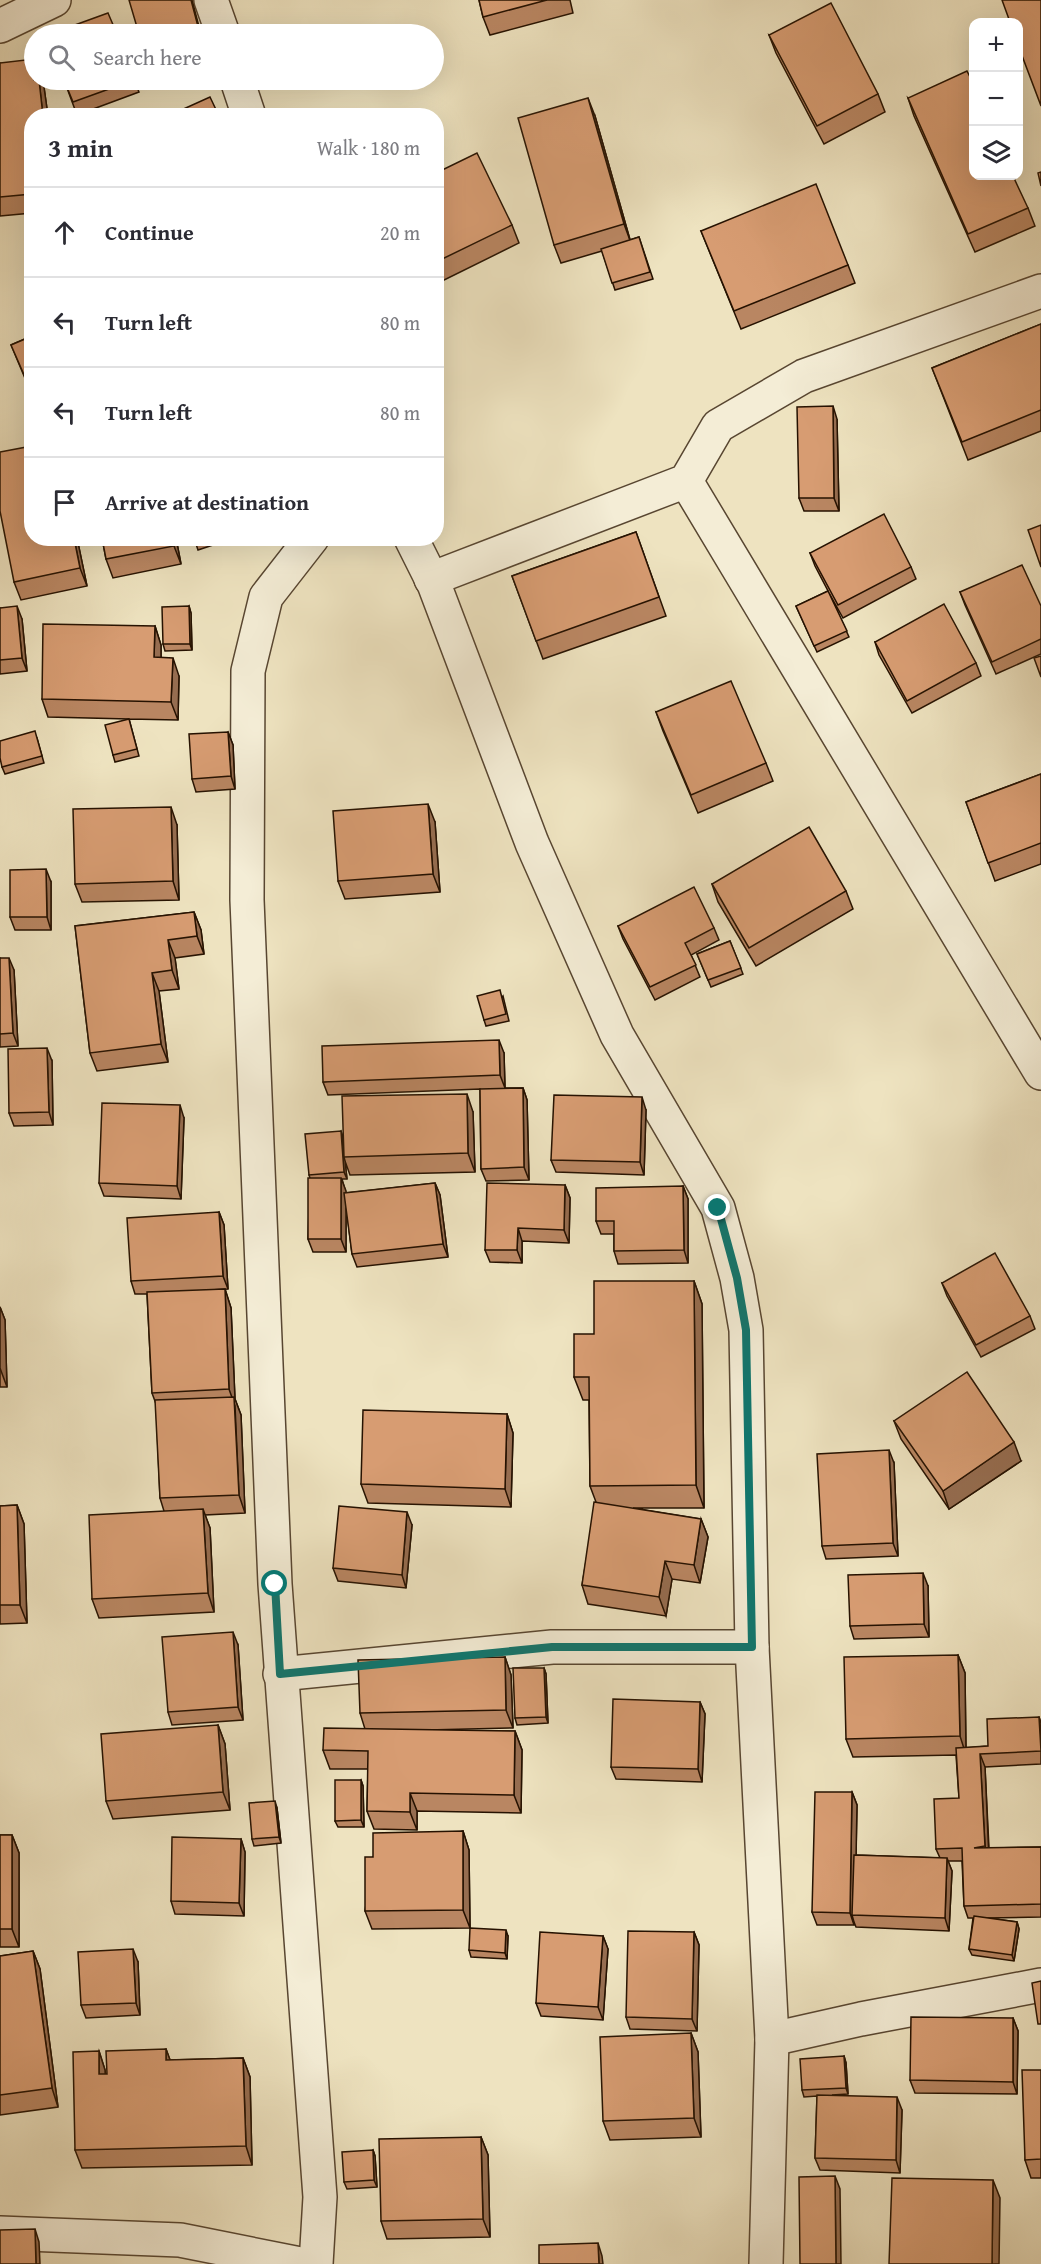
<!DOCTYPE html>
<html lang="en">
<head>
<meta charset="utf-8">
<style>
  body { margin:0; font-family:"Gentium Book Plus",serif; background:#f2f2f3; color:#2b2b33 }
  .controls { position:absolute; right:18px; top:18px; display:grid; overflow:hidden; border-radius:12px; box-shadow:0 6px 24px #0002 }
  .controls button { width:54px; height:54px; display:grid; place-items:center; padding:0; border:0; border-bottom:2px solid #e1e1e2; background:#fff; color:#2b2b33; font:30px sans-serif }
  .stop { position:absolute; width:18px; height:18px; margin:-14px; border:4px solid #0f766e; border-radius:50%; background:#fff }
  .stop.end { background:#0f766e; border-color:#fff; box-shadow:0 2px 6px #0008 }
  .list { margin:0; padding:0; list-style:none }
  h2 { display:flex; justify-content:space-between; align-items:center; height:78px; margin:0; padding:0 24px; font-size:26px }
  h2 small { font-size:20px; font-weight:400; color:#7c7c81 }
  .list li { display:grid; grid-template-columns:39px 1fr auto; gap:18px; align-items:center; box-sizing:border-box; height:90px; padding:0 24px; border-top:2px solid #e1e1e2 }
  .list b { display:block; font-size:22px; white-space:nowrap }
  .list em { font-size:20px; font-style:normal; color:#7c7c81 }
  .icon { flex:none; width:33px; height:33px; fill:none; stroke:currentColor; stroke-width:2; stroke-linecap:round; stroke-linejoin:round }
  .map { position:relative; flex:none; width:1041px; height:2264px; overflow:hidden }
  .search { position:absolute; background:#fff; box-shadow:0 6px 24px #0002; left:24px; top:24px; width:420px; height:66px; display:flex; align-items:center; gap:15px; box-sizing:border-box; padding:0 21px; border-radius:33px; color:#7c7c81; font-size:22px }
  .panel { position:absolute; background:#fff; box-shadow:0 6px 24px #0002; left:24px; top:108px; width:420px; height:438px; border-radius:24px }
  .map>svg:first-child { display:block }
</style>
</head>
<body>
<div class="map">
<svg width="1041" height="2264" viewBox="0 0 1041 2264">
  <rect width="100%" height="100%" fill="#eee3c0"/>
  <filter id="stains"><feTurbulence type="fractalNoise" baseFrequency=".00333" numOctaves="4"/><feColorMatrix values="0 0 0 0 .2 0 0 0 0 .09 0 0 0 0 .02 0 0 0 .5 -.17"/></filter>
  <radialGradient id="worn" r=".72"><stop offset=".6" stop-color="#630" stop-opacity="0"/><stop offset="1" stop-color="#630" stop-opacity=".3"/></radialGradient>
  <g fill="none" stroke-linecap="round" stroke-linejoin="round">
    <defs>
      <g id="street">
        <path d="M211,0L223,34"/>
        <path d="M0,26L54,0"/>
        <path d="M237,80L249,116"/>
        <path d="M686,481L1041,1073"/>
        <path d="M312,538L266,597L248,671L247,900L275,1584L320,2197L316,2264"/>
        <path d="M411,538L434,584L532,843L617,1035L718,1208L737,1278L746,1330L752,1647L772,2039L766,2264"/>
        <path d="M431,579L686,481L718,426L804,376L1041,291"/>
        <path d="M280,1674L552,1647H752"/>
        <path d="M772,2039L861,2019L1041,1985"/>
        <path d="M0,2233L180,2240L300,2264"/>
      </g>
    </defs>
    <use href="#street" stroke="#584631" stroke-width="36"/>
    <use href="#street" stroke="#f4edd6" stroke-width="33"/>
  </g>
  <g fill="#b98662" stroke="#261201" stroke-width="1.5">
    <path d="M479,0H570L573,13L490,35L483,17Z"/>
    <path d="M769,35L878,94L885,112L824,144L776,53Z"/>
    <path d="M0,63L43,80L48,116H32V213L0,216Z"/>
    <path d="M64,80H134L139,92L77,115Z"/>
    <path d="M908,98L1028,208L1035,226L975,252L914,116Z"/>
    <path d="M595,116L630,240L639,237L653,279L615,290L602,251L561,263L554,245Z"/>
    <path d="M436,173L512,225L519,243L436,284Z"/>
    <path d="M701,231L848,265L855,283L741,329Z"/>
    <path d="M1041,324V431L968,460L932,368Z"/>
    <path d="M32,336V395L11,345Z"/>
    <path d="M837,419L839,511H804L799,498Z"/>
    <path d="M636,532L666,616L543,659L512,576Z"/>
    <path d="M77,538L87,586L21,600L14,582Z"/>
    <path d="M102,538H176L181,564L113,578L106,559Z"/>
    <path d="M194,538H234L198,550Z"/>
    <path d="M810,553L911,567L916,579L843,618L829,593L849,637L817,652L796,606L828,591L815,566Z"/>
    <path d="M960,592L1041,606V654L996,674L965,605Z"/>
    <path d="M189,606L191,613L192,650L165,651L163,644Z"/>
    <path d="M0,608L22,619L27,671L0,674Z"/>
    <path d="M155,626L161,645V658L179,676L178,720L129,719L139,756L115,762L113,755L128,719L48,717L42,699Z"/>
    <path d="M875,642L976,663L981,676L912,713L879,655Z"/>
    <path d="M656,712L766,763L773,781L698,813L663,731Z"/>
    <path d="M228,732L233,745L235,789L196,792L192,779Z"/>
    <path d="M37,738L44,763L5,774L2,767Z"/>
    <path d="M1041,774V864L995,881L966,802Z"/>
    <path d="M435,822L440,892L345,899L338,881Z"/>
    <path d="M177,825L179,900L82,902L75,884Z"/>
    <path d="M51,882V930H15L10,917Z"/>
    <path d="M712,884L846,891L853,909L756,966L718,902Z"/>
    <path d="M194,912L201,930L204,954L175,958L179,989L159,991L168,1062L97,1071L90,1053L75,926Z"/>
    <path d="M618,926L714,928L719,940L691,955L700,977L655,1000L623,939Z"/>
    <path d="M730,941L743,974L711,987L697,954Z"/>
    <path d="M0,958L14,970L18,1046L0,1047Z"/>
    <path d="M503,996L509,1021L486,1026L484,1020Z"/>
    <path d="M504,1053L505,1088H523L527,1100L529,1180L486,1181L481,1169L480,1089L328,1095L323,1082Z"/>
    <path d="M52,1061L53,1125L14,1126L9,1113Z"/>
    <path d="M646,1110L644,1175L556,1172L551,1160Z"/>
    <path d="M473,1112L475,1172L350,1175L345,1161L347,1179H342L346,1193L435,1183L440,1195L448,1257L357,1267L352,1254L346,1205V1252H313L308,1239L310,1178L309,1175L341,1131L343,1137Z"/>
    <path d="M184,1118L181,1199L104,1196L99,1183Z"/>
    <path d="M565,1185L570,1198L569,1243L522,1241V1263L490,1262L485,1250Z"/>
    <path d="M683,1186L688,1199V1263L618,1264L614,1251V1234H601L596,1221Z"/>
    <path d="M219,1212L224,1225L228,1289L196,1291L225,1289L231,1308L235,1399L241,1415L245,1513L205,1515L210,1528L214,1612L99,1618L92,1599L164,1511L160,1498L156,1404L152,1393L147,1294H135L131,1281Z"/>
    <path d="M694,1281L702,1304L704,1508H633L701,1519L708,1537L700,1583L672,1579L666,1616L588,1604L582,1585L596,1502L590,1486L589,1400H583L574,1377L594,1334Z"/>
    <path d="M942,1283L1030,1316L1035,1329L981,1357L947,1296Z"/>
    <path d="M0,1307L5,1320L7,1387H0Z"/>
    <path d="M507,1414L513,1433L511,1507L368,1503L361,1484Z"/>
    <path d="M894,1421L1021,1461L949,1509L901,1439Z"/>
    <path d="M894,1463L898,1556L826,1559L822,1546Z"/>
    <path d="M17,1505L24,1524L27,1623L0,1624V1506Z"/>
    <path d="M412,1525L406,1588L338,1581L333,1568Z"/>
    <path d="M928,1586L929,1637L854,1639L850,1626Z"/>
    <path d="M238,1645L243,1720L172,1725L168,1712Z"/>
    <path d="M958,1655L965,1673L966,1748L988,1746L1039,1717L1041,1723V1764L985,1767L989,1848L1041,1847V1917L987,1918L1017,1922L1019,1929L1014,1961L972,1955L969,1949L973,1918H968L964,1906L962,1861H948L952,1871L949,1931L856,1927L854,1922V1925H817L812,1912L852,1792L857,1805L856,1855L940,1858L936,1849L959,1798L956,1755L853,1757L846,1739Z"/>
    <path d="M505,1657L511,1675L513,1728L427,1730L515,1731L522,1750L521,1813L417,1811V1830L374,1829L367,1811L368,1769H330L323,1750L365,1729L360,1713Z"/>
    <path d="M544,1668L546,1674L548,1723L517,1725L515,1718Z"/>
    <path d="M700,1702L705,1714L702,1782L616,1779L611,1767Z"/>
    <path d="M218,1725L225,1744L230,1810L113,1819L106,1801Z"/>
    <path d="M361,1780L363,1786L364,1827H338L335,1821Z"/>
    <path d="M277,1808L281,1843L254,1846L252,1839Z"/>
    <path d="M463,1831L469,1850L470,1928L372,1929L365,1911L373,1857Z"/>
    <path d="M0,1835H12L19,1853V1947H0Z"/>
    <path d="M241,1839L245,1852L244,1916L175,1914L171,1901Z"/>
    <path d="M694,1932L699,1945L697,2031L630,2029L626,2017Z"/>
    <path d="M508,1936L507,1959L471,1957L469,1950Z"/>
    <path d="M603,1936L608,1949L603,2020L541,2016L536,2003Z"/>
    <path d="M33,1951L40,1969L58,2107L0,2115V1956Z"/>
    <path d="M138,1962L140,2015L86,2018L81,2005Z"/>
    <path d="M1013,2018L1018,2031L1017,2094L915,2093L910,2080Z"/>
    <path d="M691,2033L698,2052L701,2137L610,2140L603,2121Z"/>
    <path d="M166,2049L170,2060L243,2058L250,2077L252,2165L82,2168L75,2150L99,2051L105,2070L106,2074Z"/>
    <path d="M844,2056L846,2063L848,2094L832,2095L902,2110L900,2173L820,2170L815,2158L817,2096L804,2097L802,2090Z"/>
    <path d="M1041,2070V2178H1031L1025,2160Z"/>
    <path d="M481,2137L488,2155L490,2237L387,2239L381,2221Z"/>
    <path d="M373,2150L375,2156L377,2187L347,2189L344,2182Z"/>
  </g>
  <g fill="#966d50" stroke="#261201" stroke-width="1.5">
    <path d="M191,0H192L201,34H200Z"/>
    <path d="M39,80H43L48,116H43Z"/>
    <path d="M588,98L595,116L631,243L624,224Z"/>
    <path d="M833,406L837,419L839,511L834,498Z"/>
    <path d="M74,538H77L87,586L80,568Z"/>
    <path d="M173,538H176L181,564L174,546Z"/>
    <path d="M17,606L22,619L27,671L22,658Z"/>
    <path d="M189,606L191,613L192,650L190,644Z"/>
    <path d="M155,626L161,645V676L154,657Z"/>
    <path d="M173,658L179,676L178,720L171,702Z"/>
    <path d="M228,732L233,745L235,789L231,776Z"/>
    <path d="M428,804L435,822L440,892L433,874Z"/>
    <path d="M171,807L177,825L179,900L173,881Z"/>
    <path d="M46,869L51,882V930L47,917Z"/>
    <path d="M194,912L201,930L204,954L197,936Z"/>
    <path d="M168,940L175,958L179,989L172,970Z"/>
    <path d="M9,958L14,970L18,1046L13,1033Z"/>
    <path d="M152,973L159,991L168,1062L161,1044Z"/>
    <path d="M499,1040L504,1053L505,1088L500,1075Z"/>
    <path d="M47,1048L52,1061L53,1125L49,1112Z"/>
    <path d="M523,1088L527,1100L529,1180L524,1167Z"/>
    <path d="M467,1094L473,1112L475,1172L468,1153Z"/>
    <path d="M642,1097L646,1110L644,1175L640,1162Z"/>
    <path d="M180,1105L184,1118L181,1199L177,1186Z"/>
    <path d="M341,1131L343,1138L344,1157L345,1161L347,1179L344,1172Z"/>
    <path d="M341,1178L346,1191V1252L341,1239Z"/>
    <path d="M435,1183L440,1195L448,1257L443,1244Z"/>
    <path d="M565,1185L570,1198L569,1243L564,1230Z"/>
    <path d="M683,1186L688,1199V1263L684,1250Z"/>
    <path d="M219,1212L224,1225L228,1289L223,1276Z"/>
    <path d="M518,1228L522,1241V1263L517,1250Z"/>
    <path d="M694,1281L702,1304L704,1508L696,1485Z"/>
    <path d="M225,1289L231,1308L235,1399L241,1415L245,1513L239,1495L235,1406L229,1389Z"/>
    <path d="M0,1307L5,1320L7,1387L0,1368Z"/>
    <path d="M507,1414L513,1433L511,1507L505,1489Z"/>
    <path d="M1014,1442L1021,1461L949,1509L943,1491Z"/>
    <path d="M889,1450L894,1463L898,1556L893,1543Z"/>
    <path d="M17,1505L24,1524L27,1623L20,1605Z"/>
    <path d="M203,1509L210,1528L214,1612L208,1593Z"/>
    <path d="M407,1512L412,1525L406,1588L402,1575Z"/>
    <path d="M701,1519L708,1537L700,1583L694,1565Z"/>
    <path d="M665,1561L672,1579L666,1616L659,1597Z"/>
    <path d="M923,1573L928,1586L929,1637L924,1624Z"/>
    <path d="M233,1632L238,1645L243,1720L238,1707Z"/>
    <path d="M958,1655L965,1673L966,1755L960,1736Z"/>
    <path d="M505,1657L511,1675L513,1728L506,1710Z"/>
    <path d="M544,1668L546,1674L548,1723L546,1717Z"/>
    <path d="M700,1702L705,1714L702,1782L698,1769Z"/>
    <path d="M1039,1717L1041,1723V1752V1751Z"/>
    <path d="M218,1725L225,1744L230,1810L223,1792Z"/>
    <path d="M515,1731L522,1750L521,1813L514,1795Z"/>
    <path d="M980,1754L985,1767L989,1859L985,1846Z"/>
    <path d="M361,1780L363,1786L364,1827L361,1820Z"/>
    <path d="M852,1792L857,1805L855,1915H852L854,1922V1925L850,1913Z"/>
    <path d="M410,1793L417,1811V1830L410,1812Z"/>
    <path d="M275,1801L277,1808L281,1843L279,1837Z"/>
    <path d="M463,1831L469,1850L470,1928L463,1910Z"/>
    <path d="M12,1835L19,1853V1947L12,1929Z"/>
    <path d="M241,1839L245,1852L244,1916L239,1903Z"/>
    <path d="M947,1858L952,1871L949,1931L945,1918Z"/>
    <path d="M1017,1922L1019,1929L1014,1961L1012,1955Z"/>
    <path d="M506,1930L508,1936L507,1959L505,1953Z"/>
    <path d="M694,1932L699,1945L697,2031L692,2019Z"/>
    <path d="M603,1936L608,1949L603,2020L598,2007Z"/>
    <path d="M133,1949L138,1962L140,2015L136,2003Z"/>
    <path d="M33,1951L40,1969L58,2107L52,2088Z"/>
    <path d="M1013,2018L1018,2031L1017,2094L1013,2082Z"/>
    <path d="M691,2033L698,2052L701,2137L694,2118Z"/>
    <path d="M166,2049L173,2068L166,2060Z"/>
    <path d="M99,2051L105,2070L106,2092L99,2074Z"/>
    <path d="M844,2056L846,2063L848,2094L846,2088Z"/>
    <path d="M243,2058L250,2077L252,2165L246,2146Z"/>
    <path d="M897,2097L902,2110L900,2173L896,2160Z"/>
    <path d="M481,2137L488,2155L490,2237L483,2219Z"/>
    <path d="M373,2150L375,2156L377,2187L374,2180Z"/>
    <path d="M835,2176L840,2189L841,2264H836Z"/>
    <path d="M993,2180L1000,2198L999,2264H992Z"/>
    <path d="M35,2229L39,2242L40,2264H36Z"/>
    <path d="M598,2243L602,2256L603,2264H599Z"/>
  </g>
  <g fill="#d79c72" stroke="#261201" stroke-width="1.5">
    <path d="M129,0H191L200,34H139Z"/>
    <path d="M479,0H547L483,17Z"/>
    <path d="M1002,0H1041V106L1018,45V22H1010Z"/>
    <path d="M831,3L878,94L817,126L769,35Z"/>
    <path d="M108,13L117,34H50Z"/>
    <path d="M34,59V80H39L43,116H32V194L0,197V63Z"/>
    <path d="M967,71L974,85V176H1013L1028,208L968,234L908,98Z"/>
    <path d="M64,80H134L73,102Z"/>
    <path d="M210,97L219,116H168Z"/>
    <path d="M588,98L624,224L554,245L518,118Z"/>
    <path d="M477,153L512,225L436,262V173Z"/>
    <path d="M1041,172V186L1038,173Z"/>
    <path d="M816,184L848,265L734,311L701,231Z"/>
    <path d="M639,237L650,272L612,283L601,249Z"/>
    <path d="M1041,324V410L962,442L932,368Z"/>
    <path d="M32,336V393L11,345Z"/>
    <path d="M833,406L834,498H799L797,407Z"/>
    <path d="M32,446V538H74L80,568L14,582L0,511V452Z"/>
    <path d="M884,514L911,567L838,605L810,553Z"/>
    <path d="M1041,525V567L1028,530Z"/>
    <path d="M636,532L659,597L536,641L512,576Z"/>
    <path d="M102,538H173L174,546L106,559Z"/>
    <path d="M1022,565L1041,606V639L992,662L960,592Z"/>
    <path d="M828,591L847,631L814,646L796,606Z"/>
    <path d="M944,604L976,663L907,701L875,642Z"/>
    <path d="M17,606L22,658L0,660V608Z"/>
    <path d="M189,606L190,644H163L162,607Z"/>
    <path d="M43,624L155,626L154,657L173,658L171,702L42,699Z"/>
    <path d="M1041,656V677L1034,658Z"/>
    <path d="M731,681L766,763L691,795L656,712Z"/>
    <path d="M129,719L137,749L113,755L105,725Z"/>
    <path d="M35,731L42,756L2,767L0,758V741Z"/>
    <path d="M228,732L231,776L192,779L189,734Z"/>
    <path d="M1041,774V843L988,863L966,802Z"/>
    <path d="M428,804L433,874L338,881L333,811Z"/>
    <path d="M171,807L173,881L75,884L73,809Z"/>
    <path d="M809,827L846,891L749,948L712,884Z"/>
    <path d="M46,869L47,917H10V870Z"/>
    <path d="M694,887L714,928L685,943L696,965L650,987L618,926Z"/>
    <path d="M194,912L197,936L168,940L172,970L152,973L161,1044L90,1053L75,926Z"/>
    <path d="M730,941L741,968L708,980L697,954Z"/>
    <path d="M0,958H9L13,1033L0,1034Z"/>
    <path d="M500,990L506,1014L484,1020L477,996Z"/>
    <path d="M499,1040L500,1075L323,1082L322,1046Z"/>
    <path d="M47,1048L49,1112L9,1113L8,1049Z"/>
    <path d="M523,1088L524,1167L481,1169L480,1089Z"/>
    <path d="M467,1094L468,1153L344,1157L342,1096Z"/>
    <path d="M554,1095L642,1097L640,1162L551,1160Z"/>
    <path d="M102,1103L180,1105L177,1186L99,1183Z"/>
    <path d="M341,1131L344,1172L309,1175L305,1134Z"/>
    <rect x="308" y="1178" width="33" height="61"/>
    <path d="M435,1183L443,1244L352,1254L344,1193Z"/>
    <path d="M487,1183L565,1185L564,1230L518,1228L517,1250H485Z"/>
    <path d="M683,1186L684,1250L614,1251V1221H596V1188Z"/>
    <path d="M219,1212L223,1276L131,1281L127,1218Z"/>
    <path d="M995,1253L1030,1316L976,1345L942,1283Z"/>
    <path d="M594,1281H694L696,1485L590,1486L589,1377H574V1334H594Z"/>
    <path d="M225,1289L229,1389L152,1393L147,1292Z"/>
    <path d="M967,1372L1014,1442L943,1491L894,1421Z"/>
    <path d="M234,1397L239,1495L160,1498L155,1400Z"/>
    <path d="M363,1410L507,1414L505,1489L361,1484Z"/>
    <path d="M889,1450L893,1543L822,1546L817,1454Z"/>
    <path d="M594,1502L701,1519L694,1565L665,1561L659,1597L582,1585Z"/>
    <path d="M17,1505L20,1605H0V1506Z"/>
    <path d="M339,1506L407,1512L402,1575L333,1568Z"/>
    <path d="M203,1509L208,1593L92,1599L89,1515Z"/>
    <path d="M923,1573L924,1624L850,1626L848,1575Z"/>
    <path d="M233,1632L238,1707L168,1712L162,1637Z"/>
    <path d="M958,1655L960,1736L846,1739L844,1657Z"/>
    <path d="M505,1657L506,1710L360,1713L358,1660Z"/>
    <path d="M513,1668H544L546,1717L515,1718Z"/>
    <path d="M613,1699L700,1702L698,1769L611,1767Z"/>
    <path d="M1039,1717L1041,1751L980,1754L985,1846L974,1848L1041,1847V1904L964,1906L962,1848L936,1849L934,1799L959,1798L956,1748L988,1746L987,1719Z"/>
    <path d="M218,1725L223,1792L106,1801L101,1734Z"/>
    <path d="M324,1728L515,1731L514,1795L410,1793V1812L367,1811L368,1751L323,1750Z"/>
    <path d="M335,1780H361V1820L335,1821Z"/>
    <path d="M815,1792H852L850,1913L812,1912Z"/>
    <path d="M275,1801L279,1837L252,1839L249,1803Z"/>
    <path d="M463,1831V1910L365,1911V1857H373V1833Z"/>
    <rect x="0" y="1835" width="12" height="94"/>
    <path d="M172,1837L241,1839L239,1903L171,1901Z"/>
    <path d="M854,1855L947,1858L945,1918L852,1915Z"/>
    <path d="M974,1916L1017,1922L1012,1955L969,1949Z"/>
    <path d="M470,1928L506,1930L505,1953L469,1950Z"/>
    <path d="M628,1931L694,1932L692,2019L626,2017Z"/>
    <path d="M540,1932L603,1936L598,2007L536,2003Z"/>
    <path d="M133,1949L136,2003L81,2005L78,1952Z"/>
    <path d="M33,1951L52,2088L0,2095V1956Z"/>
    <path d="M1041,1981V2024H1038L1032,1983Z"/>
    <path d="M911,2017L1013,2018V2082L910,2080Z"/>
    <path d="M691,2033L694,2118L603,2121L600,2037Z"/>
    <path d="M166,2049V2060L243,2058L246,2146L75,2150L73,2052L99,2051V2074H107L106,2051Z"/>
    <path d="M844,2056L846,2088L802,2090L800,2059Z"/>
    <path d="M1022,2070H1041V2159L1025,2160Z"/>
    <path d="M817,2095L897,2097L896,2160L815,2158Z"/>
    <path d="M481,2137L483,2219L381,2221L379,2139Z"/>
    <path d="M373,2150L374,2180L344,2182L342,2152Z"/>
    <path d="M835,2176L836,2264H800L799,2177Z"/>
    <path d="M892,2178L993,2180L992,2264H889Z"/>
    <path d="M35,2229L36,2264H0V2230Z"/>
    <path d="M598,2243L599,2264H539V2245Z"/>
  </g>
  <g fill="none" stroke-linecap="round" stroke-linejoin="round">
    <path stroke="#0f766e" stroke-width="8" d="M275,1584L280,1674L552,1647H752L746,1330L737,1278L718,1208"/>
  </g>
  <rect width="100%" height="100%" filter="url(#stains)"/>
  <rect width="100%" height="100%" fill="url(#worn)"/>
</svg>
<div class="controls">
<button>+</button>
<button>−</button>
<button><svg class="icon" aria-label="layers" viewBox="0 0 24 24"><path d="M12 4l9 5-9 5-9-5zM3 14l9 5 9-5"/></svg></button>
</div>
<div class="stop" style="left:275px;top:1584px"></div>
<div class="stop end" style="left:718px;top:1208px"></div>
<div class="search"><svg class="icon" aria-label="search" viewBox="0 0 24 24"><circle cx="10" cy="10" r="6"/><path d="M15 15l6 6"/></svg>Search here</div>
<section class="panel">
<h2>3 min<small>Walk · 180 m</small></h2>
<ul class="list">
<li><svg class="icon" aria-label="ahead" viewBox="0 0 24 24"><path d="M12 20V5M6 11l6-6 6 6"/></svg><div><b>Continue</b></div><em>20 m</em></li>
<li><svg class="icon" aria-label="left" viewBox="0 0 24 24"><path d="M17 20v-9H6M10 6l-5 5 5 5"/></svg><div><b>Turn left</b></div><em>80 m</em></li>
<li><svg class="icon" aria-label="left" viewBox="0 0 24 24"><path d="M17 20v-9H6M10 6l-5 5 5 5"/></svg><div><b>Turn left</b></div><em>80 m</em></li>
<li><svg class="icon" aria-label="arrive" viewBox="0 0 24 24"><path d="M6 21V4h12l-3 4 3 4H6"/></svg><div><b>Arrive at destination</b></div></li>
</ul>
</section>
</div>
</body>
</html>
